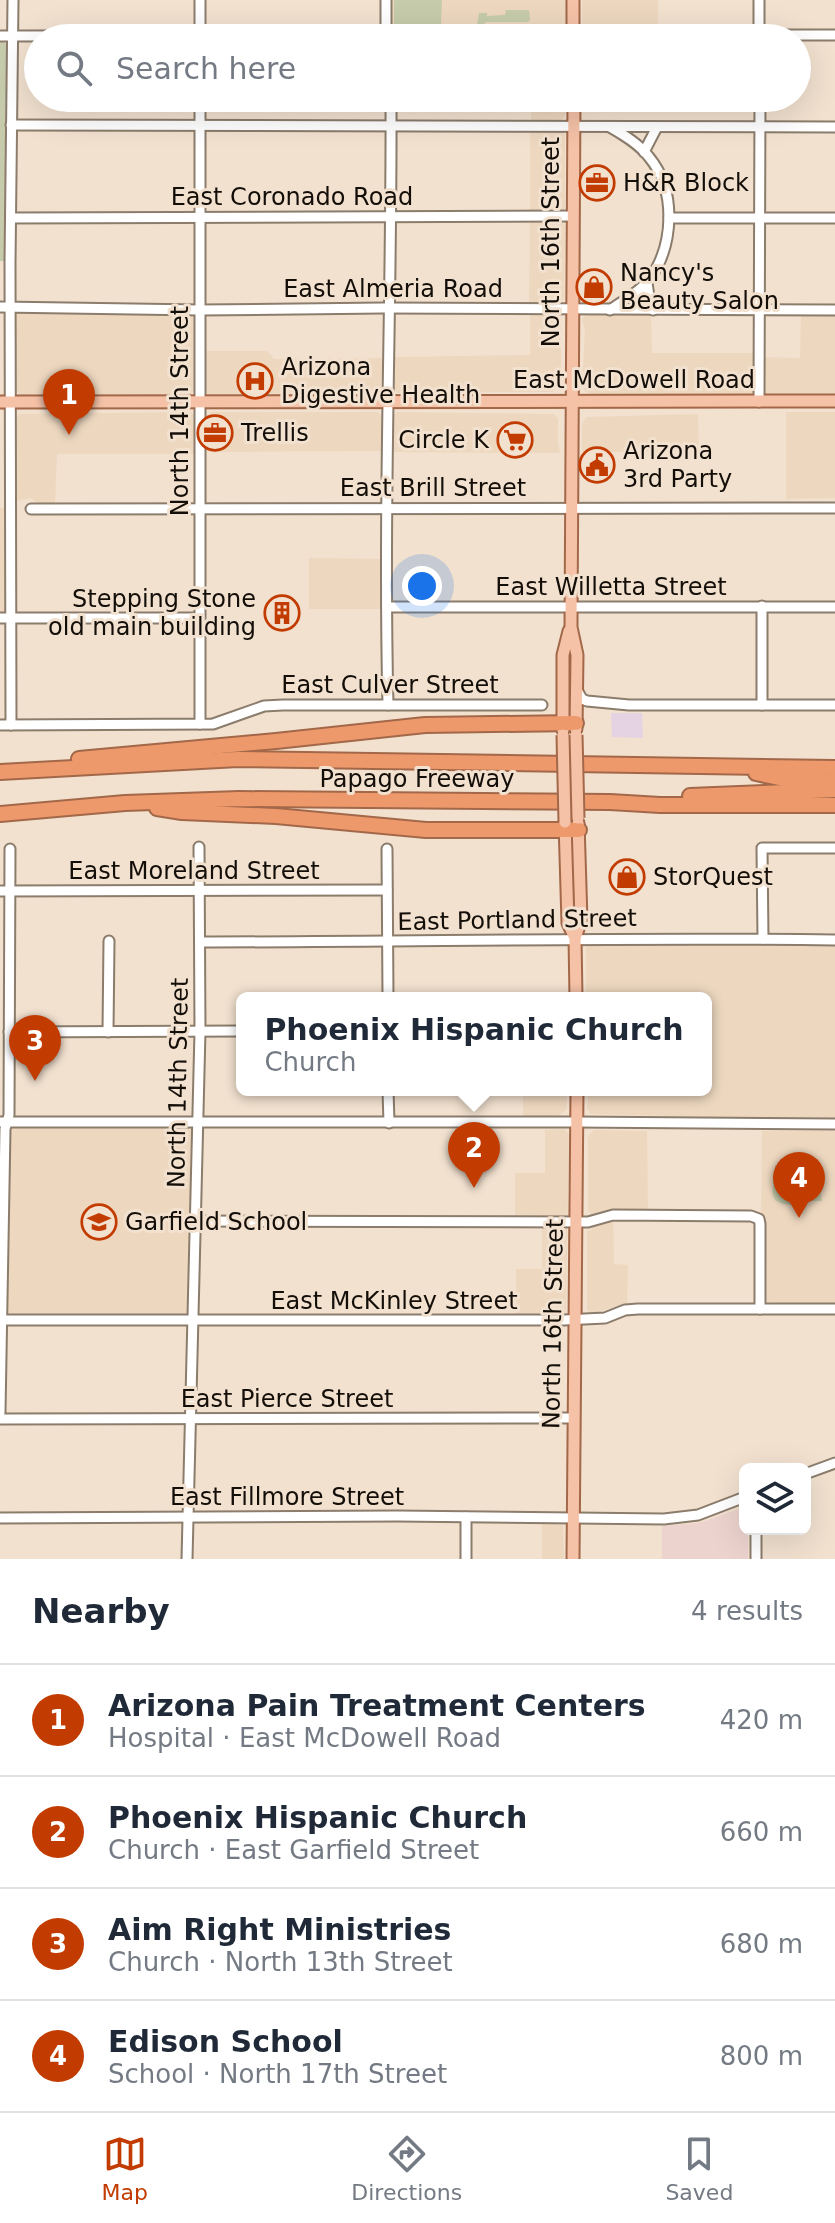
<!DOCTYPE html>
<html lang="en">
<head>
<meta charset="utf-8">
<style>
  body { margin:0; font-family:"DejaVu Sans",sans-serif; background:#f2f2f3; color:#1f2937 }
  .controls { position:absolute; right:24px; bottom:24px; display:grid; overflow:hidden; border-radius:12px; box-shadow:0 8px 32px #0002 }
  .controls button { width:72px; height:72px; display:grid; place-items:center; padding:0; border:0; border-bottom:2px solid #e0e1e3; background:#fff; color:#1f2937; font:40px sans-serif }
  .you { position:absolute; left:422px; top:586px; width:28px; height:28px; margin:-20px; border:6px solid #fff; border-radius:50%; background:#1a73e8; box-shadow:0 0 0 12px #1a73e833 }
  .badge { display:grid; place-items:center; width:52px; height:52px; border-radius:50%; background:#c23b00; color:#fff; font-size:26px; font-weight:700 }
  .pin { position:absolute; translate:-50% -66px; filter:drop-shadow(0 2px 4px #0008) }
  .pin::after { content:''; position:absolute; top:42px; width:28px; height:24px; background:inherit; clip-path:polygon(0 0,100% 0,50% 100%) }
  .popup { position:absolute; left:236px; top:992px; width:476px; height:104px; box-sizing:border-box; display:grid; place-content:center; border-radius:12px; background:#fff; filter:drop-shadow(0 2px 6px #0005); font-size:26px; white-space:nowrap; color:#747a83 }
  .popup b { font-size:30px; color:#1f2937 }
  .popup::after { content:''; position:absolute; left:50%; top:100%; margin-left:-16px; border:16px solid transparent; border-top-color:#fff }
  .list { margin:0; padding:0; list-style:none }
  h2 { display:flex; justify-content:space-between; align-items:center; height:104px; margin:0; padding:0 32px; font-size:34px }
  h2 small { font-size:26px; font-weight:400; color:#747a83 }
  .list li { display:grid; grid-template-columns:52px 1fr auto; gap:24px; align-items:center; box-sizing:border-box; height:112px; padding:0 32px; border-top:2px solid #e0e1e3 }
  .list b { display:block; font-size:30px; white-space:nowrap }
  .list p { margin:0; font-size:26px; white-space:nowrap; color:#747a83 }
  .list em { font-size:26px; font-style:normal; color:#747a83 }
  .icon { flex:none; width:44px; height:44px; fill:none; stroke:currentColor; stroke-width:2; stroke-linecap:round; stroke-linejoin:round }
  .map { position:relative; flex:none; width:835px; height:1559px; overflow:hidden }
  .search { position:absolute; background:#fff; box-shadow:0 8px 32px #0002; left:24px; right:24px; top:24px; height:88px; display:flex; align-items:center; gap:20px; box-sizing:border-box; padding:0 28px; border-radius:44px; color:#747a83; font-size:30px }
  .sheet { height:552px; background:#fff }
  nav { display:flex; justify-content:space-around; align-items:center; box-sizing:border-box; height:112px; border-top:2px solid #e0e1e3; background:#fff; font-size:22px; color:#747a83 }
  nav a { display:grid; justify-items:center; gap:4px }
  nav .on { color:#c23b00 }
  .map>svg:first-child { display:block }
</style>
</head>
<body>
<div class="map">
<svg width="835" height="1559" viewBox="0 0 835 1559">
  <rect width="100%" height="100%" fill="#f2e1cf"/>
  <g fill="#edd7bf">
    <path d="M391,0H566V25L563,29H529L525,26H489L485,29H395L391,24Z"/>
    <path d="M582,0H658V30L624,29V38H582Z"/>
    <path d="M531,98H566L565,116L561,120L531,121Z"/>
    <path d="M530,131H563L565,136V208L561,211L530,213Z"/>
    <path d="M530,221L562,222L565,226L564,299L560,302L529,303Z"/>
    <path d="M18,312L190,315L195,318V390L190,395H21L16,391L15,316Z"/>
    <path d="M530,313L555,315L561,320V384L552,392L397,393L394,388L395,357L530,355Z"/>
    <path d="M587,314H651L652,353H755L754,357L800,358L801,314H835V394H592L586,392L582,386L585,331L582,319Z"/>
    <path d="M204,351H267L274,359L384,358L380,393L208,394L205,392Z"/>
    <path d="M191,412L195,417V454H57L55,504L51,506L39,505L31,498L17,501L16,419L19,414Z"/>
    <path d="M211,412H377L382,416V451L205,452L206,415Z"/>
    <path d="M397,412L553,414L558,418V442L560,453L392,452V416Z"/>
    <path d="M786,412H835V498L786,499Z"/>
    <path d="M698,414L699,452H582V423L587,417Z"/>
    <path d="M0,508H5V612L2,614H0Z"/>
    <path d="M309,558L382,559L383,609H309Z"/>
    <path d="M589,943L835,945V1120L591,1114L587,1108L589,1090H706V998H586V948Z"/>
    <path d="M523,1090H567V1109L558,1116L523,1117Z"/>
    <path d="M188,1125L193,1131L188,1316H7L5,1314L11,1127Z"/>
    <path d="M564,1129L569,1134L566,1311L565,1315L561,1316H516V1269H542V1222H515V1173H545V1130Z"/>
    <path d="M594,1130L647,1131L648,1215L613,1216L614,1264L628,1265L627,1303L594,1313H590L587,1309V1231L591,1230L592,1216L588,1210V1136Z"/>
    <path d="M762,1131H835V1304H771L767,1301L766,1226L761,1215Z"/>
    <path d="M542,1523L563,1525L564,1559H542Z"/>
  </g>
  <path fill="#e5d3e4" d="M611,713H642L643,738L612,737Z"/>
  <path fill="#edd3ce" d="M745,1507V1529H748V1559H662V1526L699,1523Z"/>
  <g fill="#c6cbab">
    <path d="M394,0H442L441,24L439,26L394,24Z"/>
    <path d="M506,10H529L530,20L528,22H486L483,25H477L479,13H487V16L505,15Z"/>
    <path d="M0,40L4,41L7,46L6,261H0Z"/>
    <path d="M775,1165C799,1167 820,1173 822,1201H798V1205C763,1205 774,1193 775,1165Z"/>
  </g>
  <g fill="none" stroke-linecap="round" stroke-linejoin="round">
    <defs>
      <g id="minor">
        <path d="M386,0V38"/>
        <path d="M0,36L835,35"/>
        <path d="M200,38V0"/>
        <path d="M759,38V0"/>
        <path d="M11,125L835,127"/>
        <path d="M644,152L657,127"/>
        <path d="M11,218L573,216"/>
        <path d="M669,218H835"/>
        <path d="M647,283L650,303L653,310"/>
        <path d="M0,307L200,310L383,308L835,310"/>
        <path d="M610,310C622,301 640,292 649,280C674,246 677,191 649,157C639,144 624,135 610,127"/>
        <path d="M759,402L760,98"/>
        <path d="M31,509L835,508"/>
        <path d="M387,607H835"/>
        <path d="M0,618H199"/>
        <path d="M577,690L582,699L587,701L629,705H835"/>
        <path d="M388,705C383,502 392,300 391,98"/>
        <path d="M762,705V606"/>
        <path d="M200,724V98"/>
        <path d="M0,725L213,724L264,706L283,705H542"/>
        <path d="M11,725L10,263L13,0"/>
        <path d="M387,849L388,998"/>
        <path d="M0,891L387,890"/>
        <path d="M763,939L762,848H835"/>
        <path d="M200,942C411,942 623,937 835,940"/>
        <path d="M9,1032L242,1031"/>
        <path d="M108,1032L109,941"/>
        <path d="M388,1090L389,1123"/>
        <path d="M0,1122H577L835,1124"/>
        <path d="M196,1221L588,1222L613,1215L751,1216L759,1219L760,1224V1309"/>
        <path d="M0,1320H564L605,1318L625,1310L638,1309H835"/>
        <path d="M0,1413L5,1129L9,1115L10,849"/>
        <path d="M0,1419L574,1418"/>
        <path d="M805,1474L835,1463"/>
        <path d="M0,1518L397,1516L664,1519L698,1515L745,1497"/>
        <path d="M756,1529V1559"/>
        <path d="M187,1559L200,1031L199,847"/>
        <path d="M466,1559V1517"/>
      </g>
      <g id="major">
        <path d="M573,38V0"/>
        <path d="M574,98L571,627L577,655L576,729"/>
        <path d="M0,402L835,401"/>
        <path d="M563,730V655L569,631"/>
        <path d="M565,822L568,923L575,938"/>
        <path d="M576,998L575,938L581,920L578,823"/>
        <path d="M573,1559L577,1090"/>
      </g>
      <g id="highway">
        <path d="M79,759L276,741L425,725L576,723"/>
        <path d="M0,772L238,759L835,768"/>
        <path d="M756,773L784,779L835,782"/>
        <path d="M690,796L835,790"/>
        <path d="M157,808L182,812L276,816L426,830H579"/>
        <path d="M0,814L125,803L239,799L610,802L660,805H835"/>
      </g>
    </defs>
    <use href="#minor" stroke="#8b7c6c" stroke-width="13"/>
    <use href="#major" stroke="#a26849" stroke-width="15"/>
    <use href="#highway" stroke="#a26849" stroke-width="18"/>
    <use href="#minor" stroke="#fff" stroke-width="9"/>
    <use href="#major" stroke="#f5c2a7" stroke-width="11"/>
    <use href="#highway" stroke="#ee996c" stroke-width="14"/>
    <defs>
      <g id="major-bridge">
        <path d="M563,735L565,822"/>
        <path d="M576,735L578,818"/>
      </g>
    </defs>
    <use href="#major-bridge" stroke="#a26849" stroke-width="15" stroke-linecap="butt"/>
    <use href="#major-bridge" stroke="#f5c2a7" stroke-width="11"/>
  </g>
  <defs>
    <symbol id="office-ring" viewBox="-11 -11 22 22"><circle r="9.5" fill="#f2e1cf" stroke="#c23b00" stroke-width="1.5"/><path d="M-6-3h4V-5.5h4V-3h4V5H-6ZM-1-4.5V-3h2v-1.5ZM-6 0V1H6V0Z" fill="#c23b00"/></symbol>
    <symbol id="shop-ring" viewBox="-11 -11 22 22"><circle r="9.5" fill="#f2e1cf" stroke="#c23b00" stroke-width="1.5"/><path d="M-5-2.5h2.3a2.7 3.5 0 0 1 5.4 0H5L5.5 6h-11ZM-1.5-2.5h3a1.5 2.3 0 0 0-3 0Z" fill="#c23b00"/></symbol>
    <symbol id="hospital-ring" viewBox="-11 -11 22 22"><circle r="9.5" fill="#f2e1cf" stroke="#c23b00" stroke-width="1.5"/><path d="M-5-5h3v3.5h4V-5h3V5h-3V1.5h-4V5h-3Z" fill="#c23b00"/></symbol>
    <symbol id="supermarket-ring" viewBox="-11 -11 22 22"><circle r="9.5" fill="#f2e1cf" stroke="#c23b00" stroke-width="1.5"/><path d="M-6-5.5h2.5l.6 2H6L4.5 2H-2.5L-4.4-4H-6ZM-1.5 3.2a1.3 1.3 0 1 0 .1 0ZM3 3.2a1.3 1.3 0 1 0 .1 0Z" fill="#c23b00"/></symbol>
    <symbol id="civic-ring" viewBox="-11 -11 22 22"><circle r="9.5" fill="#f2e1cf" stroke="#c23b00" stroke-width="1.5"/><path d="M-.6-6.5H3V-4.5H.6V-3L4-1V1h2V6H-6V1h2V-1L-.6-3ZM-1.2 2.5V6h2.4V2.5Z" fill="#c23b00"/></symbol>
    <symbol id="building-ring" viewBox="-11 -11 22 22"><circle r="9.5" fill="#f2e1cf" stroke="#c23b00" stroke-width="1.5"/><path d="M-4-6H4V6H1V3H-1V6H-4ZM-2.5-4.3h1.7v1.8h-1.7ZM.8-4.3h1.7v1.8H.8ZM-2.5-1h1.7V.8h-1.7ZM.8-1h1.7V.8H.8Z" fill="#c23b00"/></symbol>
    <symbol id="school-ring" viewBox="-11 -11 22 22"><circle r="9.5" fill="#f2e1cf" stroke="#c23b00" stroke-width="1.5"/><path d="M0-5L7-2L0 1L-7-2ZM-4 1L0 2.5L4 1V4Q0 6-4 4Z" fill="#c23b00"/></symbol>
  </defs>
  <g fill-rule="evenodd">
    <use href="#office-ring" x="577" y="163" width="40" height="40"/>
    <use href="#shop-ring" x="574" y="267" width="40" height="40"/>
    <use href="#hospital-ring" x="235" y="361" width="40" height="40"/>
    <use href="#office-ring" x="195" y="413" width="40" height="40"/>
    <use href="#supermarket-ring" x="495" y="420" width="40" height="40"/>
    <use href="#civic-ring" x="577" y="445" width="40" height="40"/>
    <use href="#building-ring" x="262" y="593" width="40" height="40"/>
    <use href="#shop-ring" x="607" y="857" width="40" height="40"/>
    <use href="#school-ring" x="79" y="1202" width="40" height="40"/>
  </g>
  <g text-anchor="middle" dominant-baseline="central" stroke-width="6" stroke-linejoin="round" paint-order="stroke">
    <g font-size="24" fill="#140e09" stroke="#f2e1cf" text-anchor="start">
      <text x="623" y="183">H&amp;R Block</text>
      <text x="620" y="273">Nancy's<tspan x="620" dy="28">Beauty Salon</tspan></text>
      <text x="281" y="367">Arizona<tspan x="281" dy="28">Digestive Health</tspan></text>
      <text x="241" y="433">Trellis</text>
      <text x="489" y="440" text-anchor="end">Circle K</text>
      <text x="623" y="451">Arizona<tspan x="623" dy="28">3rd Party</tspan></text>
      <text x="256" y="599" text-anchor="end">Stepping Stone<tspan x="256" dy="28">old main building</tspan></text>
      <text x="653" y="877">StorQuest</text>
      <text x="125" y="1222">Garfield School</text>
    </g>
    <g font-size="24" fill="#140e09" stroke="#f2e1cf">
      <text x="292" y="197">East Coronado Road</text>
      <text transform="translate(551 242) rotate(-90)">North 16th Street</text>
      <text x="393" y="289">East Almeria Road</text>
      <text x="634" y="380">East McDowell Road</text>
      <text transform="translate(180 411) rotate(-90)">North 14th Street</text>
      <text x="433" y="488">East Brill Street</text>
      <text x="611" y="587">East Willetta Street</text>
      <text x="390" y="685">East Culver Street</text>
      <text x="417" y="779">Papago Freeway</text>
      <text x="194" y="871">East Moreland Street</text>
      <text transform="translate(517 920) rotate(-1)">East Portland Street</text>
      <text transform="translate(178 1083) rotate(-89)">North 14th Street</text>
      <text x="394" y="1301">East McKinley Street</text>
      <text transform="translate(553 1324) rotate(-89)">North 16th Street</text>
      <text x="287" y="1399">East Pierce Street</text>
      <text x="287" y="1497">East Fillmore Street</text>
    </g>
  </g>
</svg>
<div class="controls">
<button><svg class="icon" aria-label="layers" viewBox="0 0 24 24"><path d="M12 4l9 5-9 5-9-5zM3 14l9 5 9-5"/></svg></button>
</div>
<div class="you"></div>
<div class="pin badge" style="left:69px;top:435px">1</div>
<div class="pin badge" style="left:474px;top:1188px">2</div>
<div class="popup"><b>Phoenix Hispanic Church</b>Church</div>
<div class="pin badge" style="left:35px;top:1081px">3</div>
<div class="pin badge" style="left:799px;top:1218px">4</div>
<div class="search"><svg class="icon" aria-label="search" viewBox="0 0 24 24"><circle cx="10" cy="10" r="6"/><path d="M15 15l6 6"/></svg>Search here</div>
</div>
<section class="sheet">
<h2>Nearby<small>4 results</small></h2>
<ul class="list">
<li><span class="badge">1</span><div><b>Arizona Pain Treatment Centers</b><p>Hospital · East McDowell Road</p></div><em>420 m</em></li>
<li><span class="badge">2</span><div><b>Phoenix Hispanic Church</b><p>Church · East Garfield Street</p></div><em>660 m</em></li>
<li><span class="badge">3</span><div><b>Aim Right Ministries</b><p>Church · North 13th Street</p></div><em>680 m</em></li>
<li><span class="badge">4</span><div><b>Edison School</b><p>School · North 17th Street</p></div><em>800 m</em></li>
</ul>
</section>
<nav>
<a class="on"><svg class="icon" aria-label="map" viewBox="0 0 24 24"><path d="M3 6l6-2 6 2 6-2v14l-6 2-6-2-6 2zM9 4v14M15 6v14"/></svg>Map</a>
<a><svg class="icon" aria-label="directions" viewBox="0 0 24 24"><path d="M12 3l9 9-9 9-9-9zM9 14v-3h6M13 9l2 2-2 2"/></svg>Directions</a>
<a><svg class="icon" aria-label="saved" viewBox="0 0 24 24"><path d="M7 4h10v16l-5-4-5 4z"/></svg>Saved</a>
</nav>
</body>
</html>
